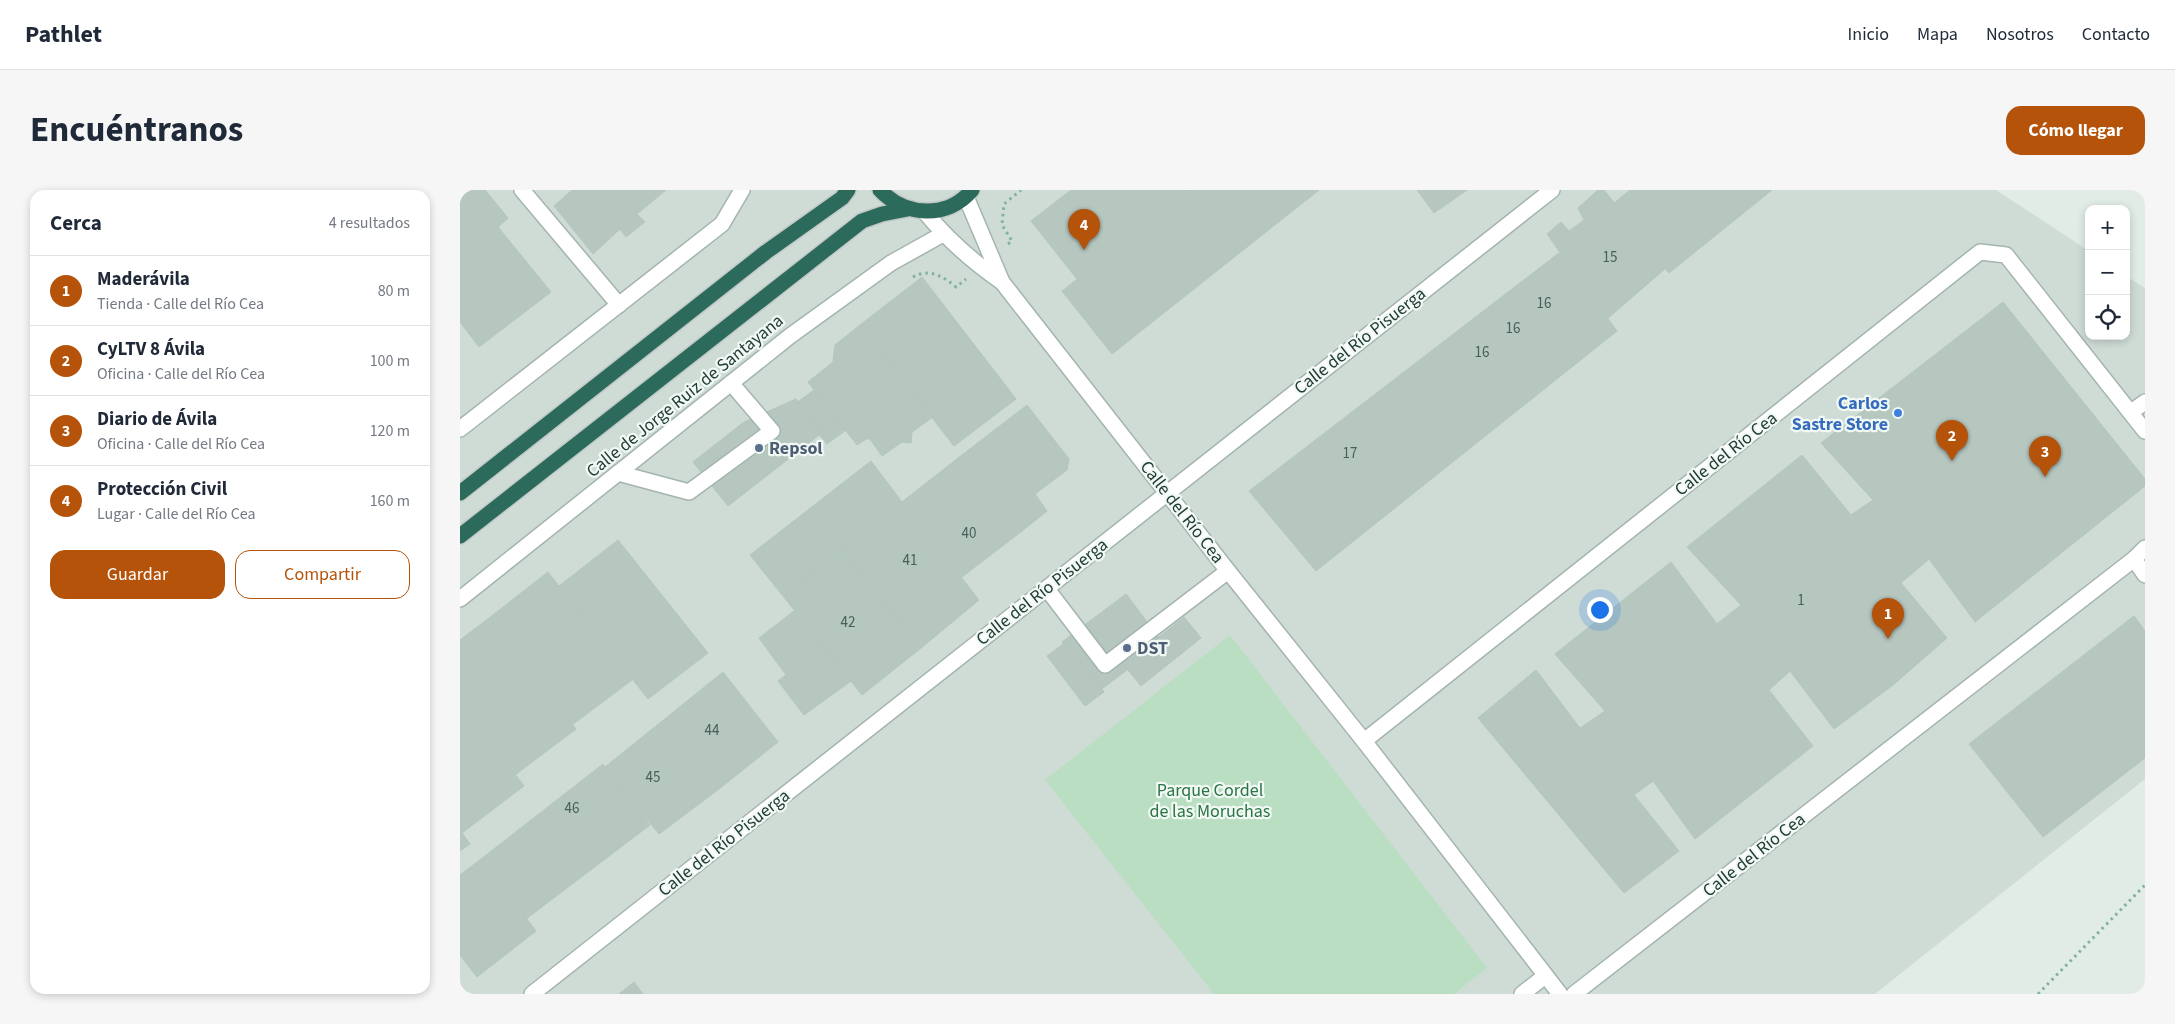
<!DOCTYPE html>
<html lang="es">
<head>
<meta charset="utf-8">
<style>
  body { margin:0; font-family:"Source Sans 3",sans-serif; background:#f6f6f7; color:#1f2937 }
  .controls { position:absolute; right:15px; top:15px; display:grid; overflow:hidden; border-radius:10px; box-shadow:0 2px 8px #0003 }
  .controls button { width:45px; height:45px; display:grid; place-items:center; padding:0; border:0; border-bottom:1px solid #e0e1e3; background:#fff; color:#1f2937; font:25px sans-serif }
  .you { position:absolute; left:1139px; top:419px; width:18px; height:18px; margin:-12px; border:4px solid #fff; border-radius:50%; background:#1a73e8; box-shadow:0 0 0 8px #1a73e833 }
  .badge { display:grid; place-items:center; width:32px; height:32px; border-radius:50%; background:#b45309; color:#fff; font-size:16px; font-weight:700 }
  .pin { position:absolute; translate:-50% -41px; filter:drop-shadow(0 1px 2px #0008) }
  .pin::after { content:''; position:absolute; top:26px; width:18px; height:15px; background:inherit; clip-path:polygon(0 0,100% 0,50% 100%) }
  .list { margin:0; padding:0; list-style:none }
  h2 { display:flex; justify-content:space-between; align-items:center; height:65px; margin:0; padding:0 20px; font-size:21px }
  h2 small { font-size:16px; font-weight:400; color:#747a83 }
  .list li { display:grid; grid-template-columns:32px 1fr auto; gap:15px; align-items:center; box-sizing:border-box; height:70px; padding:0 20px; border-top:1px solid #e0e1e3 }
  .list b { display:block; font-size:19px; white-space:nowrap }
  .list p { margin:0; font-size:16px; white-space:nowrap; color:#747a83 }
  .list em { font-size:16px; font-style:normal; color:#747a83 }
  .actions { display:flex; gap:10px; padding:15px 20px }
  .actions a { flex:1; padding:11px 0; border:1px solid #b45309; border-radius:15px; text-align:center; font-size:18px; color:#b45309 }
  .actions .main { background:#b45309; color:#fff }
  .icon { flex:none; width:28px; height:28px; fill:none; stroke:currentColor; stroke-width:2; stroke-linecap:round; stroke-linejoin:round }
  .map { position:relative; flex:none; width:1685px; height:804px; overflow:hidden; border-radius:15px }
  header { display:flex; align-items:center; gap:30px; box-sizing:border-box; height:70px; padding:0 25px; background:#fff; border-bottom:1px solid #e0e1e3 }
  header strong { font-size:24px }
  nav { display:flex; gap:28px; margin-inline-start:auto; font-size:18px }
  .intro { display:flex; align-items:center; justify-content:space-between; box-sizing:border-box; height:120px; padding:0 30px }
  h1 { margin:0; font-size:35px }
  .button { padding:12px 22px; border-radius:15px; background:#b45309; color:#fff; font-size:18px; font-weight:700 }
  main { display:flex; gap:30px; padding:0 30px }
  aside { flex:1; background:#fff; border-radius:15px; box-shadow:0 2px 8px #0003 }
  .map>svg:first-child { display:block }
</style>
</head>
<body>
<header>
<strong>Pathlet</strong>
<nav><a>Inicio</a><a>Mapa</a><a>Nosotros</a><a>Contacto</a></nav>
</header>
<div class="intro"><h1>Encuéntranos</h1><a class="button">Cómo llegar</a></div>
<main>
<aside>
<h2>Cerca<small>4 resultados</small></h2>
<ul class="list">
<li><span class="badge">1</span><div><b>Maderávila</b><p>Tienda · Calle del Río Cea</p></div><em>80 m</em></li>
<li><span class="badge">2</span><div><b>CyLTV 8 Ávila</b><p>Oficina · Calle del Río Cea</p></div><em>100 m</em></li>
<li><span class="badge">3</span><div><b>Diario de Ávila</b><p>Oficina · Calle del Río Cea</p></div><em>120 m</em></li>
<li><span class="badge">4</span><div><b>Protección Civil</b><p>Lugar · Calle del Río Cea</p></div><em>160 m</em></li>
</ul>
<div class="actions"><a class="main">Guardar</a><a>Compartir</a></div>
</aside>
<div class="map">
<svg width="1685" height="804" viewBox="0 0 1685 804">
  <rect width="100%" height="100%" fill="#e1ece7"/>
  <path fill="#cfdcd6" d="M0,0H1536L1629,61V146H1666V86L1685,98V589L1415,804H0Z"/>
  <path fill="#b9dec2" d="M770,445L1027,778L994,804H754L585,590Z"/>
  <g fill="#b6c7c0" stroke="#b3c6be">
    <path d="M0,0H25L48,28L38,37L91,102L19,157L0,132Z"/>
    <path d="M112,0H206L177,24L185,32L166,47L160,39L133,64L94,16Z"/>
    <path d="M611,0H730L617,89L571,31Z"/>
    <path d="M730,0H859L652,164L602,101Z"/>
    <path d="M957,0H1007L974,23Z"/>
    <path d="M1138,0H1144L1206,78L1147,129L1087,44L1101,32L1109,41L1124,30L1118,18Z"/>
    <path d="M1170,0H1312L1209,83L1154,13Z"/>
    <path d="M1099,63L1157,141L856,381L789,301Z"/>
    <path d="M462,87L556,209L494,256L400,135Z"/>
    <path d="M1543,112L1685,289V296L1515,432L1469,369L1441,393L1487,448L1433,495L1374,539L1330,481L1309,500L1353,556L1235,649L1193,591L1174,605L1219,661L1164,703L1018,528L1076,480L1120,538L1145,521L1095,464L1211,372L1257,434L1281,415L1227,357L1342,265L1391,325L1413,310L1361,253Z"/>
    <path d="M400,135L473,227L452,242L451,253L442,252L422,266L410,249H406L397,255L348,192L373,172L375,155Z"/>
    <path d="M354,200L386,240L367,254L335,214Z"/>
    <path d="M336,209L363,242L268,316L233,272L284,232Z"/>
    <path d="M567,215L609,269L607,280L575,304L587,321L562,341L502,265Z"/>
    <path d="M502,265L562,341L502,387L442,312Z"/>
    <path d="M411,271L442,312L323,406L290,365Z"/>
    <path d="M442,312L519,410L461,458L382,360Z"/>
    <path d="M158,350L248,463L188,509L99,396Z"/>
    <path d="M382,360L461,458L402,505L323,406Z"/>
    <path d="M88,382L172,490L112,535L29,428Z"/>
    <path d="M666,404L703,453L639,501L602,452Z"/>
    <path d="M334,421L391,491L344,525L318,491L326,485L299,448Z"/>
    <path d="M1674,426L1685,441V568L1583,647L1509,554Z"/>
    <path d="M724,427L741,448L681,496L664,475Z"/>
    <path d="M29,428L116,539L55,585L0,512V450Z"/>
    <path d="M606,452L644,502L625,516L587,466Z"/>
    <path d="M263,482L318,552L259,599L206,528Z"/>
    <path d="M0,512L64,596L2,643L0,640Z"/>
    <path d="M206,528L259,599L199,644L145,577Z"/>
    <path d="M143,574L190,635L66,729L21,669Z"/>
    <path d="M0,640L10,654L0,661Z"/>
    <path d="M21,669L76,741L17,787L0,765V685Z"/>
    <path d="M174,792L183,804H159Z"/>
  </g>
  <g fill="none" stroke-linecap="round" stroke-linejoin="round">
    <defs>
      <g id="minor">
        <path d="M62,0L159,115"/>
        <path d="M506,7L542,92L768,381L904,551L1100,804"/>
        <path d="M465,22C487,49 513,72 542,92"/>
        <path d="M1671,222L1685,212"/>
        <path d="M0,239L262,34L282,0"/>
        <path d="M158,283L229,302L312,241L271,193"/>
        <path d="M1674,369L1685,385"/>
        <path d="M587,399L645,475L768,381"/>
        <path d="M0,409L330,146L431,73L483,44"/>
        <path d="M904,551L1520,62L1546,65L1685,241"/>
        <path d="M72,804L1092,0"/>
        <path d="M1062,804L1085,786"/>
        <path d="M1114,804L1674,369L1685,358"/>
      </g>
      <g id="highway">
        <path d="M420,0C445,27 488,29 512,0"/>
        <path d="M0,303L306,62L382,8L388,0"/>
        <path d="M0,346L402,31L422,24L448,19"/>
      </g>
    </defs>
    <use href="#minor" stroke="#a4b4ae" stroke-width="18"/>
    <use href="#highway" stroke="#c1c9c6" stroke-width="18"/>
    <g stroke="#81b1a0" stroke-width="3" stroke-dasharray="2.5 4" stroke-linecap="butt">
      <path d="M548,54L552,51L542,35L544,14L561,0"/>
      <path d="M453,87C469,78 483,86 496,97L506,89"/>
      <path d="M1578,804L1685,695"/>
    </g>
    <use href="#minor" stroke="#fff" stroke-width="15"/>
    <use href="#highway" stroke="#2c6a5c" stroke-width="15"/>
  </g>
  <circle fill="#3f7fe0" stroke="#f2f9f5" stroke-width="2" cx="1438" cy="223" r="5"/>
  <g fill="#5c6f8a" stroke="#f2f9f5" stroke-width="2">
    <circle cx="299" cy="258" r="5"/>
    <circle cx="667" cy="458" r="5"/>
  </g>
  <g text-anchor="middle" dominant-baseline="central" stroke-width="4.5" stroke-linejoin="round" paint-order="stroke">
    <g font-size="15" fill="#466058">
      <text x="1150" y="67">15</text>
      <text x="1084" y="113">16</text>
      <text x="1053" y="138">16</text>
      <text x="1022" y="162">16</text>
      <text x="890" y="263">17</text>
      <text x="509" y="343">40</text>
      <text x="450" y="370">41</text>
      <text x="1341" y="410">1</text>
      <text x="388" y="432">42</text>
      <text x="252" y="540">44</text>
      <text x="193" y="587">45</text>
      <text x="112" y="618">46</text>
    </g>
    <g font-size="18" fill="#213d35" stroke="#f2f9f5">
      <text transform="translate(900 151) rotate(-38)">Calle del Río Pisuerga</text>
      <text transform="translate(225 206) rotate(-39)">Calle de Jorge Ruiz de Santayana</text>
      <text transform="translate(1266 264) rotate(-38)">Calle del Río Cea</text>
      <text transform="translate(722 322) rotate(52)">Calle del Río Cea</text>
      <text transform="translate(582 402) rotate(-38)">Calle del Río Pisuerga</text>
      <text transform="translate(264 653) rotate(-38)">Calle del Río Pisuerga</text>
      <text transform="translate(1294 665) rotate(-38)">Calle del Río Cea</text>
    </g>
    <g font-size="18" font-weight="bold" fill="#366cbe" stroke="#f2f9f5" text-anchor="end">
      <text x="1428" y="213">Carlos<tspan x="1428" dy="21">Sastre Store</tspan></text>
    </g>
    <g font-size="18" font-weight="bold" fill="#4e5e75" stroke="#f2f9f5" text-anchor="start">
      <text x="309" y="258">Repsol</text>
      <text x="677" y="458">DST</text>
    </g>
    <g font-size="18" fill="#2a7545" stroke="#f2f9f5">
      <text x="750" y="600">Parque Cordel<tspan x="750" dy="21">de las Moruchas</tspan></text>
    </g>
  </g>
</svg>
<div class="controls">
<button>+</button>
<button>−</button>
<button><svg class="icon" aria-label="locate" viewBox="0 0 24 24"><circle cx="12" cy="12" r="6"/><path d="M12 2v4M12 18v4M2 12h4M18 12h4"/></svg></button>
</div>
<div class="you"></div>
<div class="pin badge" style="left:1428px;top:449px">1</div>
<div class="pin badge" style="left:1492px;top:271px">2</div>
<div class="pin badge" style="left:1585px;top:287px">3</div>
<div class="pin badge" style="left:624px;top:60px">4</div>
</div>
</main>
</body>
</html>
